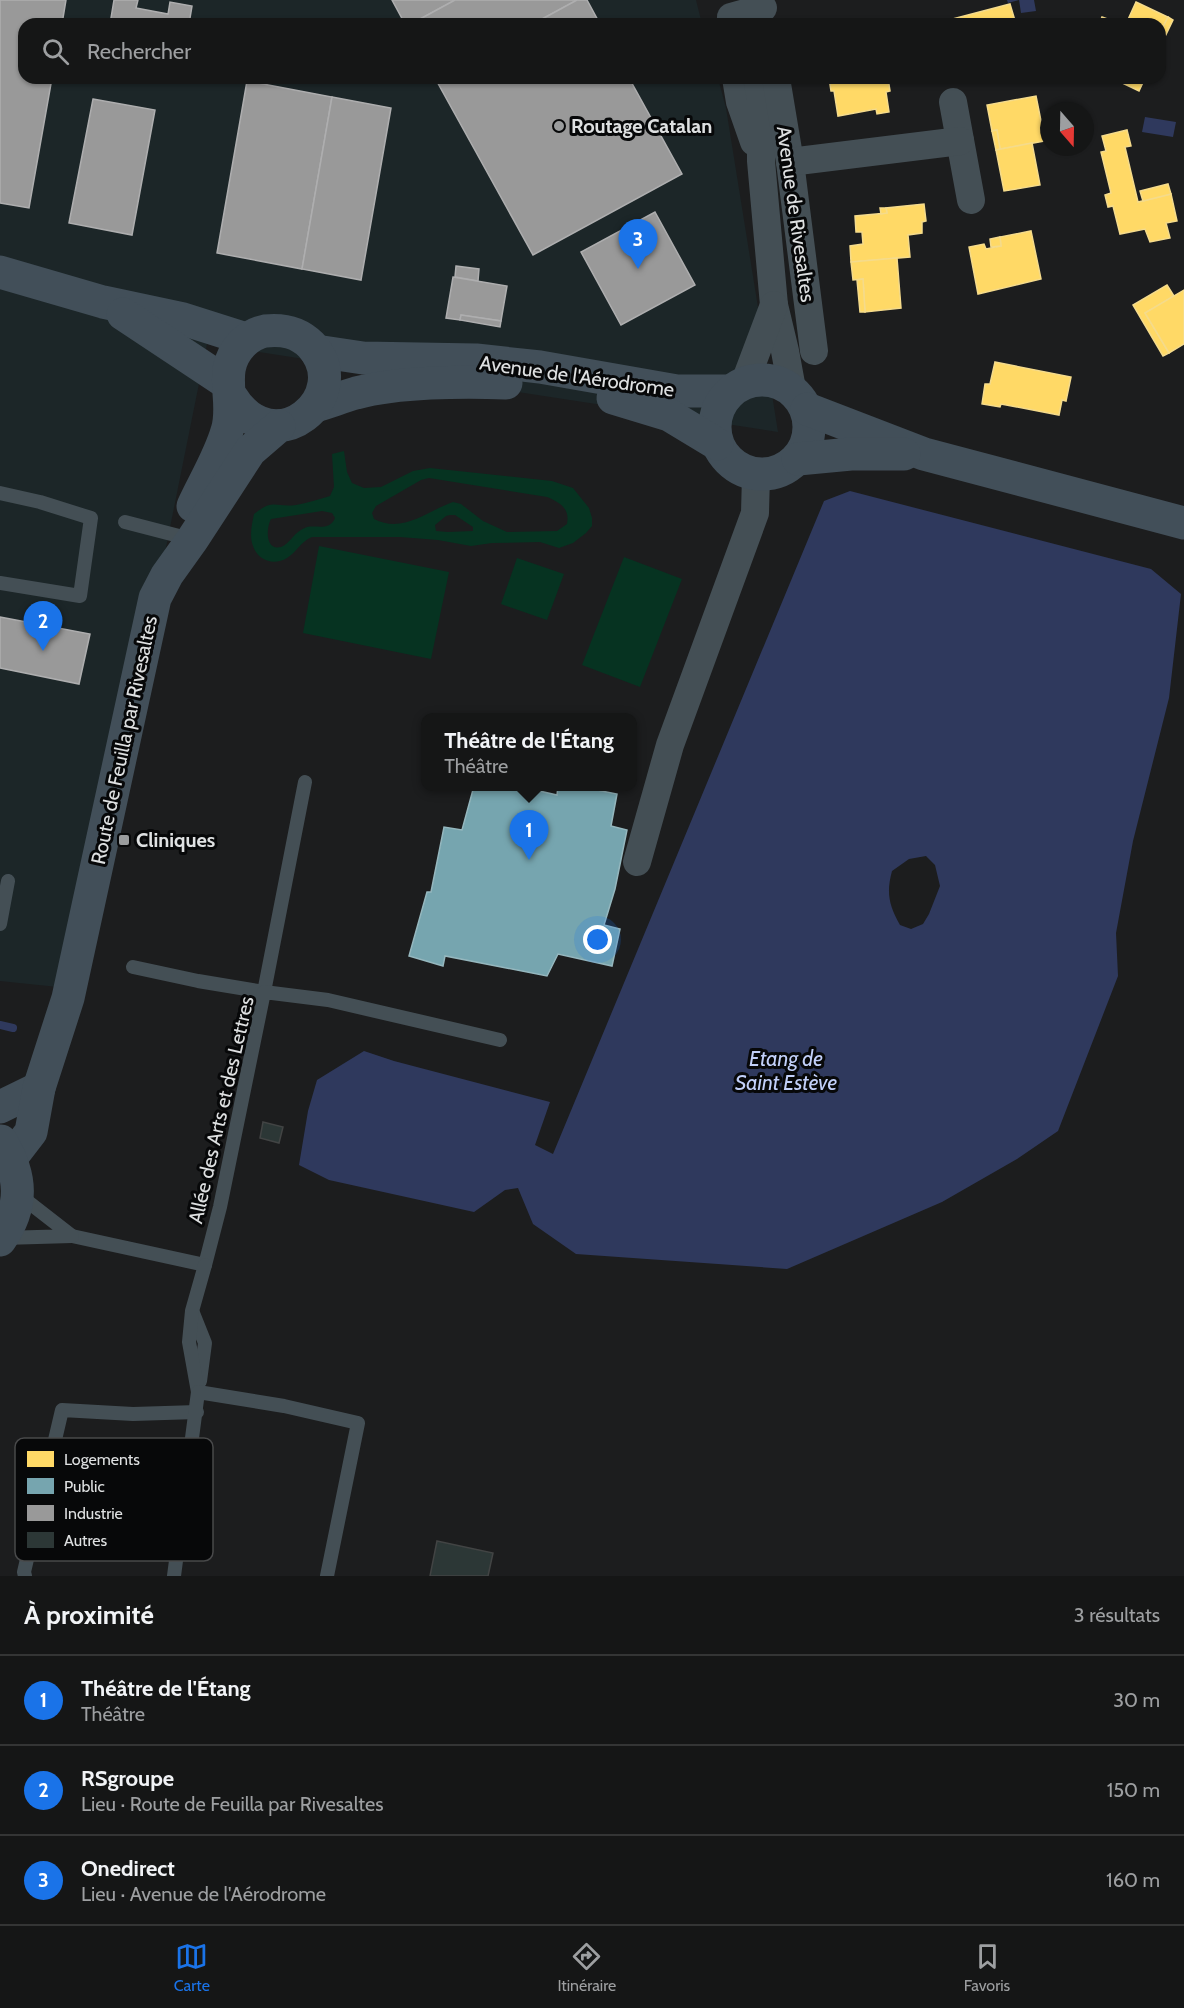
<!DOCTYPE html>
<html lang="fr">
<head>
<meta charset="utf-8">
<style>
  body { margin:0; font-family:Cabin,sans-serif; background:#1e1f1f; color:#f1f3f6 }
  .compass { position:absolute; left:1040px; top:102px; width:54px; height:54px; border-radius:50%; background:#151616; box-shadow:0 2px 4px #0004; rotate:160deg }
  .you { position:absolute; left:598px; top:940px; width:21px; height:21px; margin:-15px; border:4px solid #fff; border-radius:50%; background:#1a73e8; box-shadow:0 0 0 9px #1a73e833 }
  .badge { display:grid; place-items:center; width:39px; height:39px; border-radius:50%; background:#1a73e8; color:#fff; font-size:20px; font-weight:700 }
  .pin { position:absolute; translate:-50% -50px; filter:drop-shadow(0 2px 3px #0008) }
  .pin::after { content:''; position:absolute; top:32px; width:21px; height:18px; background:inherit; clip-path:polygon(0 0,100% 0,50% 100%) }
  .popup { position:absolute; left:421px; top:713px; width:216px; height:78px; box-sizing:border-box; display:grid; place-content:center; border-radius:12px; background:#151616; filter:drop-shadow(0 2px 4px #0005); font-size:20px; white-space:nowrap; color:#9d9fa1 }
  .popup b { font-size:22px; color:#f1f3f6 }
  .popup::after { content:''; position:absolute; left:50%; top:100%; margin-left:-12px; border:12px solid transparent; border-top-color:#151616 }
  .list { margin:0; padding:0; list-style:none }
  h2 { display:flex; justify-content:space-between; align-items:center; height:78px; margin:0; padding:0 24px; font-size:26px }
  h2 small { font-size:20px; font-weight:400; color:#9d9fa1 }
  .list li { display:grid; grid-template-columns:39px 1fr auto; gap:18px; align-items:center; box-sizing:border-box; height:90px; padding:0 24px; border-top:2px solid #343535 }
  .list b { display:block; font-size:22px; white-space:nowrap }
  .list p { margin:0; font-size:20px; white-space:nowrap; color:#9d9fa1 }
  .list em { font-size:20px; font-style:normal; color:#9d9fa1 }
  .icon { flex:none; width:33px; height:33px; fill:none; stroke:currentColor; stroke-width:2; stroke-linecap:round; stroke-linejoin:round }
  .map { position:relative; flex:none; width:1184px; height:1576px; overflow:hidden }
  .search { position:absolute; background:#151616; box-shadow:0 2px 4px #0004; left:18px; right:18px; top:18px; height:66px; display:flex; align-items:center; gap:15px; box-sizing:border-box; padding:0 21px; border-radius:18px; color:#9d9fa1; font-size:22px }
  .sheet { height:348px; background:#151616 }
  nav { display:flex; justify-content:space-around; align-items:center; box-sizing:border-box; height:84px; border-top:2px solid #343535; background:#151616; font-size:16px; color:#9d9fa1 }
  nav a { display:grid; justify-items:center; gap:3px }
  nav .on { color:#1a73e8 }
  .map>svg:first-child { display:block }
</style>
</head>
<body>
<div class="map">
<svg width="1184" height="1576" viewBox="0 0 1184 1576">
  <rect width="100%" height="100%" fill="#1c1d1e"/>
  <path fill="#1c2628" d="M0,0H696L702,24H24V78H718L726,108L778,432L207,344L77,989L0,981Z"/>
  <g fill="#063321" fill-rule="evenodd">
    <path d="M344,451L347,472L352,483L364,488L381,487L413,471L430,468L552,481L573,488L589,508L592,518V526L586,533L573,543L559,548L540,542L492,543L471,546L438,540L400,537H312C300,542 298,551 287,558C274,566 258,561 253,546C249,536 252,524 254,514C274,498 275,508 296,505C307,503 319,499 330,496L334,487L332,454ZM429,478L547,497C561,503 570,509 567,524L557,531L507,532L483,521L461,504L453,502C427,511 403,534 374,519L372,513L376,506L421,480ZM322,511L332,513L335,518C330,531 317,525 307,527C294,531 290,544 281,547C265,551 266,528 271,519ZM450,515H455L473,527V531L448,532L436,531L435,525L446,516Z"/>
    <path d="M319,546L449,572L431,659L303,633Z"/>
    <path d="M624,557L682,579L640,687L582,665Z"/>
    <path d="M517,558L564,574L547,620L501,604Z"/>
  </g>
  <g fill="#2f395d" fill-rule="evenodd">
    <path d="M1007,0H1034L1036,11L1021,13L1019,0L1008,3Z"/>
    <path d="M1145,117L1176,122L1173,137L1142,132Z"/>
    <path d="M850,491L1151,569L1181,594L1169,698L1133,841L1116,933L1118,976L1058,1131L1017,1159L942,1202L787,1269L576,1254L533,1224L518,1188L505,1190L474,1212L329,1180L299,1165L308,1111L317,1080L364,1051L394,1061L550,1102L535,1145L553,1154L824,501ZM926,856L935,865L940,886L929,914L923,924L911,929L900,925C889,905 886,893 892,871L909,859Z"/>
  </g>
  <g fill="#ffd966" stroke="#f5db8b" stroke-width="1.5">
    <path d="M1136,2L1168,17L1160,33V24H1126Z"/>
    <path d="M1010,4L1016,24H937V23Z"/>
    <path d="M1102,17L1110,20L1108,24H1099Z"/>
    <path d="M1168,17L1173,20L1160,47V33Z"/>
    <path d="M829,78H888L890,91L886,92L889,112L877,114L876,109L838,116L834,91H831Z"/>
    <path d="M1112,78H1145L1139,91Z"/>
    <path d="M1036,96L1045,141L1000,149L997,130L992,131L987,105Z"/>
    <path d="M997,130L1000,149L996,150L992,131Z"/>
    <path d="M1127,130L1131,146L1125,147L1138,202L1171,194L1177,221L1166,223L1170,238L1150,242L1145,229L1120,234L1113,206L1108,207L1105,195L1111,193L1101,152L1106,151L1102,136Z"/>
    <path d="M1032,143L1040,185L1004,191L996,150Z"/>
    <path d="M1168,184L1171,194L1143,201L1140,191Z"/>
    <path d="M924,204L926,221L922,222V233L908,235L910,257L851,262L850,246L863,244L862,232H856L855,216L887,213L886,208Z"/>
    <path d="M880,208H886L887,213L881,214Z"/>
    <path d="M1031,231L1041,279L978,294L969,247L984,244L986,249L1001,246L1000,237Z"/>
    <path d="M1000,237L1001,246L991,247L990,239Z"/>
    <path d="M897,258L901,308L865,312L863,279L853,280L851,262Z"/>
    <path d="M863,279L865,312H860L857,280Z"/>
    <path d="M1167,285L1174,296L1145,313L1169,353L1163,356L1133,305Z"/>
    <path d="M1184,290V344L1169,353L1145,313Z"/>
    <path d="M995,362L1071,377L1066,401L1062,400L1059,415L1001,404L1000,407L982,404L985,384H990Z"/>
  </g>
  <path fill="#76a5af" stroke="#95b7be" stroke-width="1.5" d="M474,786H518L557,795L558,786H577L617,794L611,826L627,830L615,889L604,925L620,929L612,966L558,954L547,976L445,956L443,966L409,956L427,892H431L444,827L462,830Z"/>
  <g fill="#999" stroke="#aeaeaf" stroke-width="1.5">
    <path d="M0,0H66L62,24H24V78H52L29,208L0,203Z"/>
    <path d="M114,0H138L136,8L168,14L170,2L192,6L189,24H110Z"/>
    <path d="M392,0H455L411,24H405Z"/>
    <path d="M455,0H577L533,24H411Z"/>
    <path d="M577,0H587L600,24H533Z"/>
    <path d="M435,78H629L682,174L533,255Z"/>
    <path d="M247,81L332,97L302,269L217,253Z"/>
    <path d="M332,97L391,108L361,280L302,269Z"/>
    <path d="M93,99L155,110L132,235L69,223Z"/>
    <path d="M655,212L695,285L621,325L581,252Z"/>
    <path d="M456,266L479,269L478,281L455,277Z"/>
    <path d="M453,277L507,286L501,321L461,315L460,320L446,318Z"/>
    <path d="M461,315L501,321L500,327L460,320Z"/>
    <path d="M0,617L90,634L79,684L0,668Z"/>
  </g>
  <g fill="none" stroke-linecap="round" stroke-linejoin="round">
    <path stroke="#2f395d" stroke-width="8" d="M0,1025L13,1028"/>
  </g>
  <g fill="#2c3736" stroke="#424444" stroke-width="1.5">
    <path d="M263,1122L283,1127L279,1143L260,1138Z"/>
    <path d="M437,1541L493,1553L488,1576H430Z"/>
  </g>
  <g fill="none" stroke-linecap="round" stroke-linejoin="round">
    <g stroke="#444f55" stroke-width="14">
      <path d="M0,493L40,502L91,518L80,596L0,583"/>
      <path d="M125,522L179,536"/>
      <path d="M0,924L8,881"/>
      <path d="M133,967L198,981L264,992L305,782"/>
      <path d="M72,1236L205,1265L220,1207L264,992L328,1000L500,1040"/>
      <path d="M3,1238L72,1236L18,1194"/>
      <path d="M193,1313L205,1343L200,1381"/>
      <path d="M198,1392L189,1342L192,1311L205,1265"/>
      <path d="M25,1576L24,1572L62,1410L133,1414L197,1412"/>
      <path d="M174,1576L198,1392L284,1406L358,1423L327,1576"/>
    </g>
    <g stroke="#444f55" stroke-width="28">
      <path d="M731,17L763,8"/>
      <path d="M736,78L740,102L754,142"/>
      <path d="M757,78L761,99V161L774,305L785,351L792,389"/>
      <path d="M776,78L790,162L814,351"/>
      <path d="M953,102L971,200"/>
      <path d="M790,162L960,141"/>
      <path d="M745,382L774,305"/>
      <path d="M637,862L670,745L755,513L756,475"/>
    </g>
    <g stroke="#424f59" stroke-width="33">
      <path d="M0,272L103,302L183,319L246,339"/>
      <path d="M123,314L227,383"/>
      <path d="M316,351L363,358L476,360L540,367L677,391H730"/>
      <circle cx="762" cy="427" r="47"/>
      <path d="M613,398L669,415L717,444"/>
      <path d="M315,406C329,402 342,397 356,393C398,382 462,381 506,383"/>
      <path d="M807,409L924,454L1184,523"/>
      <path d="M798,459L851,454H904"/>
      <path d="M193,506C204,482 220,456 227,431C237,400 216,371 242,344C248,338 256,333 265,331C283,329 298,332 311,345C357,395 274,467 231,396"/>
      <path d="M0,1107L39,1088"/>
      <path d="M11,1158L31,1132L39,1088L68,998L155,598L167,575L192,540L250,451L279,426"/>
      <path d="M0,1240C24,1206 22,1176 1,1141"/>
    </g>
  </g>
  <g fill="#9a9c9d" stroke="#070809" stroke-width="2">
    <circle cx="559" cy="126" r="6"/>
    <rect x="118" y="834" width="12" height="12" rx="3"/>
  </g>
  <g text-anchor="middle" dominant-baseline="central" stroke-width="6" stroke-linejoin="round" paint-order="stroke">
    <g font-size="20" font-weight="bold" fill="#dee0e1" stroke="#070809" text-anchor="start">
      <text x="571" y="126">Routage Catalan</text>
      <text x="136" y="840">Cliniques</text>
    </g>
    <g font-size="20" fill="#dee0e1" stroke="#070809">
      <text transform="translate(796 214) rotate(82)">Avenue de Rivesaltes</text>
      <text transform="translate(577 376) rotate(8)">Avenue de l'Aérodrome</text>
      <text transform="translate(124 740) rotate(-78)">Route de Feuilla par Rivesaltes</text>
      <text transform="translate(221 1110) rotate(-77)">Allée des Arts et des Lettres</text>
    </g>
    <g font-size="21" font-style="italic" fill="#c2d0f9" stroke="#070809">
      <text x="786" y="1058">Etang de<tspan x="786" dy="24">Saint Estève</tspan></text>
    </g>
  </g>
  <rect x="15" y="1438" width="198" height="123" rx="9" fill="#070809" stroke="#48494a" stroke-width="1.5"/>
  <rect x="27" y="1451" width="27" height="16" fill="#ffd966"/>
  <rect x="27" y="1478" width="27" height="16" fill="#76a5af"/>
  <rect x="27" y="1505" width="27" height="16" fill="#999"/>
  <rect x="27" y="1532" width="27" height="16" fill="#2c3736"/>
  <g font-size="16" fill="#dee0e1">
    <text x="64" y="1465">Logements</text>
    <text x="64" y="1492">Public</text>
    <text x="64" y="1519">Industrie</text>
    <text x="64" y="1546">Autres</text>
  </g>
</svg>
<svg class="compass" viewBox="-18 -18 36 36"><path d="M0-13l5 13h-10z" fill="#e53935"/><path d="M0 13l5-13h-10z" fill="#9d9fa1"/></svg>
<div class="you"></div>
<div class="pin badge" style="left:529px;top:860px">1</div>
<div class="popup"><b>Théâtre de l'Étang</b>Théâtre</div>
<div class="pin badge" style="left:43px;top:651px">2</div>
<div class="pin badge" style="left:638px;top:269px">3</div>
<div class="search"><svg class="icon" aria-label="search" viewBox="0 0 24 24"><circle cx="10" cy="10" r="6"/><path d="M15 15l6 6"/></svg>Rechercher</div>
</div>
<section class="sheet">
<h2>À proximité<small>3 résultats</small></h2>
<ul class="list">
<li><span class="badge">1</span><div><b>Théâtre de l'Étang</b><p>Théâtre</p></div><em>30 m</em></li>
<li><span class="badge">2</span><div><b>RSgroupe</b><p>Lieu · Route de Feuilla par Rivesaltes</p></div><em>150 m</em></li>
<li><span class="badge">3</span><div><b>Onedirect</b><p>Lieu · Avenue de l'Aérodrome</p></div><em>160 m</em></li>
</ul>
</section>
<nav>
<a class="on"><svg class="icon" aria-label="map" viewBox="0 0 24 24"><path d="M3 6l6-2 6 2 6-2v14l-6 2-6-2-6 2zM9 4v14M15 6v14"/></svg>Carte</a>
<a><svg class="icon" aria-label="directions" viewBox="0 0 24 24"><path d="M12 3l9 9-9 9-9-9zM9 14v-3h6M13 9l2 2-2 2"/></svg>Itinéraire</a>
<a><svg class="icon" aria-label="saved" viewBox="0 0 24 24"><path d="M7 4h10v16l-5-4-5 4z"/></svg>Favoris</a>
</nav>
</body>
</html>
